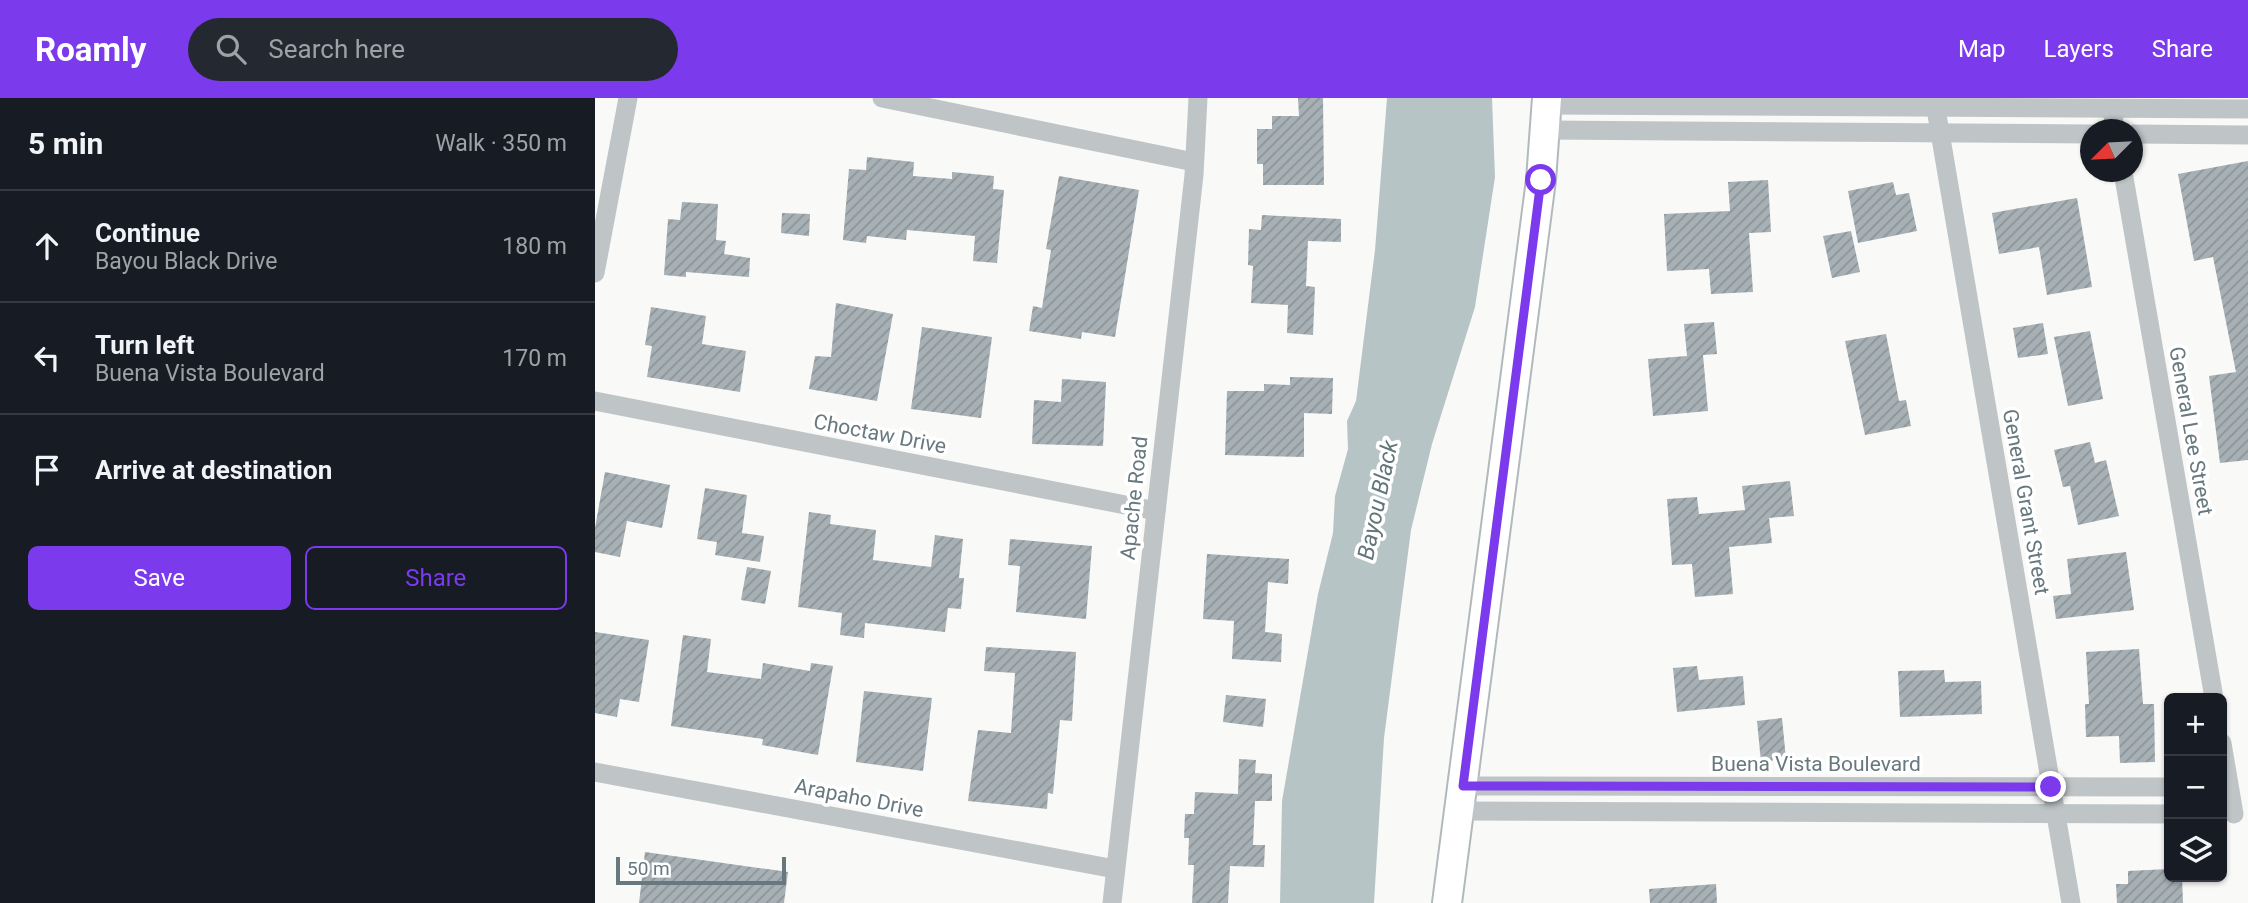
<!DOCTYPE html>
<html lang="en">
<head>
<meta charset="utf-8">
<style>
  body { margin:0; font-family:Roboto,sans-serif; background:#242831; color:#f1f3f6 }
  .controls { position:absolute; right:21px; bottom:21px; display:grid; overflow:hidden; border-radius:10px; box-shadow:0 2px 5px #0004 }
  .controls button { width:63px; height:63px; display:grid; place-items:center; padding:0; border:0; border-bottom:2px solid #363941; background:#171b24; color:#f1f3f6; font:35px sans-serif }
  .compass { position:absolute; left:1485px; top:21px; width:63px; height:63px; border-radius:50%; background:#171b24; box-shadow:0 2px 5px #0004; rotate:246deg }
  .scale { position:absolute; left:21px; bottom:18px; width:170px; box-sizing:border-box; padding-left:7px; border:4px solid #67797f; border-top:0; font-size:19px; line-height:24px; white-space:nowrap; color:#67797f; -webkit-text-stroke:5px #fff; paint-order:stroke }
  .stop { position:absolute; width:21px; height:21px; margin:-16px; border:5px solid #7c3aed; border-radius:50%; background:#fff }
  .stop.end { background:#7c3aed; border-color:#fff; box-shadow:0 2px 7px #0008 }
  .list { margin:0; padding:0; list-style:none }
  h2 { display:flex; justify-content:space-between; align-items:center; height:91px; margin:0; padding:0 28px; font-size:30px }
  h2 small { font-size:23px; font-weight:400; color:#9ea1a6 }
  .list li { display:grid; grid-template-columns:46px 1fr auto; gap:21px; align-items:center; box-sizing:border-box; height:112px; padding:0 28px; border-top:2px solid #363941 }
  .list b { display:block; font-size:26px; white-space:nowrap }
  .list p { margin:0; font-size:23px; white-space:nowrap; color:#9ea1a6 }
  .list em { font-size:23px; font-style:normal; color:#9ea1a6 }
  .actions { display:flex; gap:14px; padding:21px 28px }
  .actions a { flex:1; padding:16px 0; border:2px solid #7c3aed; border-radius:10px; text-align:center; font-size:24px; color:#7c3aed }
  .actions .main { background:#7c3aed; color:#fff }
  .icon { flex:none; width:38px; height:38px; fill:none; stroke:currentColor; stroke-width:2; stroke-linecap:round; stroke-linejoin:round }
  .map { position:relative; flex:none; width:1653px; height:805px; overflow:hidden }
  header { display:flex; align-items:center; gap:42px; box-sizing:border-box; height:98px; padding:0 35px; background:#7c3aed; color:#fff }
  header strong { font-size:33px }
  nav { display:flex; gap:38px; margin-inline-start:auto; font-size:24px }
  .search { width:490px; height:63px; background:#242831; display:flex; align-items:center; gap:18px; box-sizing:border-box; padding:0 24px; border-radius:38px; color:#9ea1a6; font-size:26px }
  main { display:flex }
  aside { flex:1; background:#171b24 }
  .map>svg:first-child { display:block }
</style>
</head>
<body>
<header>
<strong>Roamly</strong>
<div class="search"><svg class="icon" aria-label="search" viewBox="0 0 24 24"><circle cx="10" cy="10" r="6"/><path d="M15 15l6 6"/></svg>Search here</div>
<nav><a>Map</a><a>Layers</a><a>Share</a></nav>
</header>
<main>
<aside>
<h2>5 min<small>Walk · 350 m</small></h2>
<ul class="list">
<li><svg class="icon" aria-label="ahead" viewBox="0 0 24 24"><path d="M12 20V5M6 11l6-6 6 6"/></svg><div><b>Continue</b><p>Bayou Black Drive</p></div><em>180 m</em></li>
<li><svg class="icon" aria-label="left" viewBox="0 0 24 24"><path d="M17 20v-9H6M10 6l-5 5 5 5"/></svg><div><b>Turn left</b><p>Buena Vista Boulevard</p></div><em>170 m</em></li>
<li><svg class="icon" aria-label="arrive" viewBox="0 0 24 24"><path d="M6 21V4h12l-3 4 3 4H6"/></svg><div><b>Arrive at destination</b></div></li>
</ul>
<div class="actions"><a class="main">Save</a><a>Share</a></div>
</aside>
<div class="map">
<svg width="1653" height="805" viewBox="0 0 1653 805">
  <defs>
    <pattern id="building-hatch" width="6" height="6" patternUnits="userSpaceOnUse" patternTransform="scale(1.75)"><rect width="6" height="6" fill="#a7b0b4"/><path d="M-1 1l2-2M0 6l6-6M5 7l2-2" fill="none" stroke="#8c9498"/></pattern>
  </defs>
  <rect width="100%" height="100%" fill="#f9f9f8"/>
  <path fill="#b7c4c6" d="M792,0H897L900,79L880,209L837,346L816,432L789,640L779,805H685L687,703L723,496L738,435L740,398L753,351L752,323L761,303L780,152Z"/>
  <g fill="url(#building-hatch)">
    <path d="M703,0H728L729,87H668V66H662V31H677V18H704Z"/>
    <path d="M272,59L319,64L318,78L357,81V74L399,78L398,91L409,92L402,165L378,163L380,138L312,132L311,142L272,138L271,145L248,142L254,71L271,72Z"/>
    <path d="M1653,63V362L1625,365L1614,278L1641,274L1618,159L1599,163L1583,76Z"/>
    <path d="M464,78L544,92L520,239L487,234L486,241L434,233L438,208L447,210L456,152L451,151Z"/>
    <path d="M1173,82L1176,134L1154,135L1158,194L1116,196L1114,171L1072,173L1069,116L1135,113L1133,84Z"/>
    <path d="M1298,84L1301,97L1314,95L1322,133L1263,145L1253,93Z"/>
    <path d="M1482,100L1497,189L1452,197L1444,149L1404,156L1397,115Z"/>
    <path d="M87,104L123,106L121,142L131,143L129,156L155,160L154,179L91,174V179L69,177L73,121L85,122Z"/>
    <path d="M187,115L215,116L214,138L186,135Z"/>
    <path d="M667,117L746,121V144L713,143L711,188L720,189L718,237L692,235L693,207L656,205L658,168L653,167L654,131L666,132Z"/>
    <path d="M1256,133L1265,174L1237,180L1228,138Z"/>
    <path d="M241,205L298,216L282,303L214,291L220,258L236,259Z"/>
    <path d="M56,209L111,218L107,246L151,253L145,294L52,279L57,248L50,247Z"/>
    <path d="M1119,224L1122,256L1108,257L1113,313L1058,318L1053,261L1092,258L1089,226Z"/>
    <path d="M1448,225L1453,256L1423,260L1418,230Z"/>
    <path d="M327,229L397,239L386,320L316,311Z"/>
    <path d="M1495,233L1508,301L1473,308L1459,239Z"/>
    <path d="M1291,236L1304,303L1311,302L1316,328L1270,337L1250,243Z"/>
    <path d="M695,279L738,280L737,316L709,315V359L630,357L632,293H669V286L695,287Z"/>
    <path d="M467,281L511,284L508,348L437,346L439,302L466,304Z"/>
    <path d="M1495,344L1500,365L1511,362L1524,418L1483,427L1475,388L1468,389L1459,352Z"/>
    <path d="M10,374L75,387L67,430L32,423L25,459L0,454V430Z"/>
    <path d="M1195,383L1199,418L1174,420L1177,445L1134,449L1138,496L1100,499L1097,466L1077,467L1072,401L1102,399L1104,416L1150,412L1147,388Z"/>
    <path d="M110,390L152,397L147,435L169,438L165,464L120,457L122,444L102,441Z"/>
    <path d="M214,414L236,417L235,426L281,432L278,462L336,469L340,437L368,441L364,480H369L366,511L353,510L350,534L270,525L269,540L245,537L247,515L203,509Z"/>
    <path d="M415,441L497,448L491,521L421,514L425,468L413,467Z"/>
    <path d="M1531,454L1539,512L1461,521L1458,498L1476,496L1472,461Z"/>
    <path d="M612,456L694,461L693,486L673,484L670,534L687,536L686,564L637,561L639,523L608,521Z"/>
    <path d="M152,469L176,473L170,506L146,502Z"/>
    <path d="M0,534L54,542L44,604L25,601L22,619L0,615Z"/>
    <path d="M88,537L116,541L112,574L166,581L168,565L215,573L216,565L238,568L223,657L167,647L168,641L76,628Z"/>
    <path d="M391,549L481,554L477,623L465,622L458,696L453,695L452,711L373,703L383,632L416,635L420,575L389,573Z"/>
    <path d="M1544,551L1548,606H1559L1560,664L1525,665L1524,638L1491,639L1490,606H1494L1491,554Z"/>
    <path d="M1102,568L1104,582L1148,578L1150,607L1082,614L1078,570Z"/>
    <path d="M1349,572L1350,584L1386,583L1387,616L1305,619L1303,573Z"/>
    <path d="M269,593L337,600L328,673L261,664Z"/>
    <path d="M631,597L671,601L668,629L628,624Z"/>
    <path d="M1187,620L1191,661L1166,664L1162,623Z"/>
    <path d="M644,661L661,662L660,675L677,676V703H660L658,747H670L669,769L635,768L633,805H597L599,767H593L594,740H589L590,716H599L600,694L643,696Z"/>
    <path d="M50,754L193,774L189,805H44Z"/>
    <path d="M1574,771V779H1587L1588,805H1522L1521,786H1533V773Z"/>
    <path d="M1121,786L1122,805H1055L1054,791Z"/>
  </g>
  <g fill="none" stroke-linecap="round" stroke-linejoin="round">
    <defs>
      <path id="secondary" d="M852,805L946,82L952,0"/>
    </defs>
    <use href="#secondary" stroke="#b2b9bc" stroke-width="32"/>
    <g stroke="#bfc5c7" stroke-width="19">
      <path d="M287,0L599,64"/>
      <path d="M951,7L1653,11"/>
      <path d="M1341,11L1476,805"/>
      <path d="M1517,11L1520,32"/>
      <path d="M949,32L1496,36"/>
      <path d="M1538,36L1653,37"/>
      <path d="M1528,74L1619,600"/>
      <path d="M0,175L33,0"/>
      <path d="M0,303L561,413"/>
      <path d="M1627,645L1639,716"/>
      <path d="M0,674L520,771"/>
      <path d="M868,688L1574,689"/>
      <path d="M864,713L1574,716"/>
      <path d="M517,805L599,77L603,0"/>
    </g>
    <use href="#secondary" stroke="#fff" stroke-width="28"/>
  </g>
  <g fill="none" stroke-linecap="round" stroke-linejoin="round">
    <path stroke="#7c3aed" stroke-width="9" d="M946,82L868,688L1456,689"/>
  </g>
  <g text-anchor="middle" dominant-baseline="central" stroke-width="7" stroke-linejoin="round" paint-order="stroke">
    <g font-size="21" fill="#67797f" stroke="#fff">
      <text transform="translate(1596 333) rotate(80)">General Lee Street</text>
      <text transform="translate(285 336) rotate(11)">Choctaw Drive</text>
      <text transform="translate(539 400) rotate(-84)">Apache Road</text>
      <text transform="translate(1431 404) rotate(80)">General Grant Street</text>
      <text x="1221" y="666">Buena Vista Boulevard</text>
      <text transform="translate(264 700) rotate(11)">Arapaho Drive</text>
    </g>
    <g font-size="23" font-style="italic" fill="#637678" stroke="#fff">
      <text transform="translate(783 402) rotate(-78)">Bayou Black</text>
    </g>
  </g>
</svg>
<div class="controls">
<button>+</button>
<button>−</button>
<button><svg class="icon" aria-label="layers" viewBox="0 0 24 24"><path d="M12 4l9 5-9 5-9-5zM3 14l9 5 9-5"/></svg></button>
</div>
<svg class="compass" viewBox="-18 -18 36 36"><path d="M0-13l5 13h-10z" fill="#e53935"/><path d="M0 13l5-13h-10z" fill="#9ea1a6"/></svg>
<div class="scale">50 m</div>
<div class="stop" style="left:946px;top:82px"></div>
<div class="stop end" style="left:1456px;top:689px"></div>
</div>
</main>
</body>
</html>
